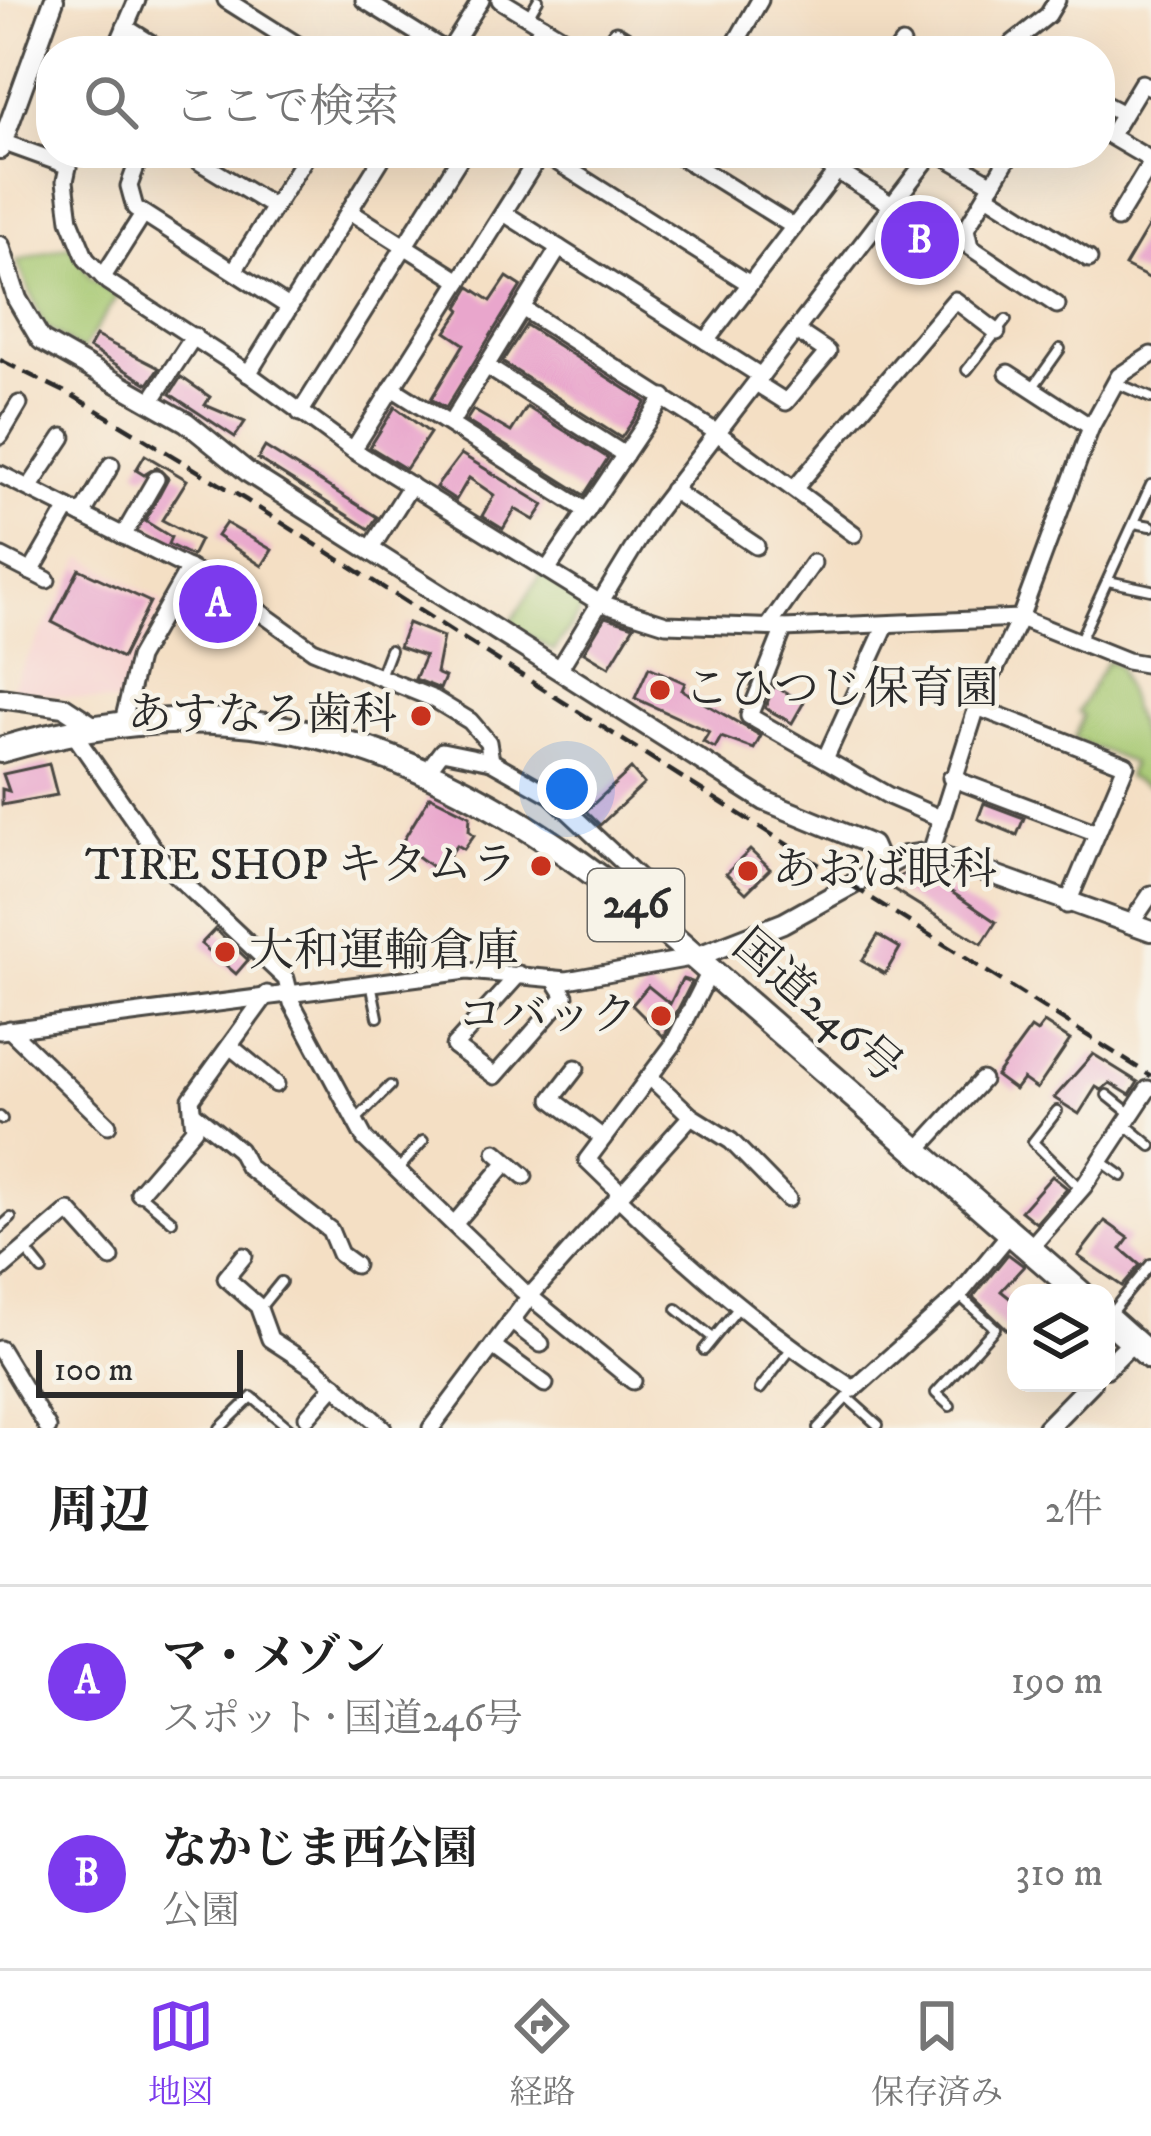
<!DOCTYPE html>
<html lang="ja">
<head>
<meta charset="utf-8">
<style>
  body { margin:0; font-family:"IM FELL DW Pica","Noto Serif JP",serif; background:#f2f2f2; color:#222 }
  .controls { position:absolute; right:36px; bottom:36px; display:grid; overflow:hidden; border-radius:24px; box-shadow:0 12px 48px #0002 }
  .controls button { width:108px; height:108px; display:grid; place-items:center; padding:0; border:0; border-bottom:3px solid #e0e0e0; background:#fff; color:#222; font:60px sans-serif }
  .scale { position:absolute; left:36px; bottom:30px; width:207px; box-sizing:border-box; padding-left:12px; border:6px solid #2b2b2b; border-top:0; font-size:33px; line-height:42px; white-space:nowrap; color:#2b2b2b; -webkit-text-stroke:9px #f7f3e8; paint-order:stroke }
  .you { position:absolute; left:567px; top:789px; width:42px; height:42px; margin:-30px; border:9px solid #fff; border-radius:50%; background:#1a73e8; box-shadow:0 0 0 18px #1a73e833 }
  .badge { display:grid; place-items:center; width:78px; height:78px; border-radius:50%; background:#7c3aed; color:#fff; font-size:39px; font-weight:700 }
  .pin { position:absolute; translate:-50% -50%; border:6px solid #fff; box-shadow:0 3px 12px #0006 }
  .list { margin:0; padding:0; list-style:none }
  h2 { display:flex; justify-content:space-between; align-items:center; height:156px; margin:0; padding:0 48px; font-size:51px }
  h2 small { font-size:39px; font-weight:400; color:#767676 }
  .list li { display:grid; grid-template-columns:78px 1fr auto; gap:36px; align-items:center; box-sizing:border-box; height:192px; padding:0 48px; border-top:3px solid #e0e0e0 }
  .list b { display:block; font-size:45px; white-space:nowrap }
  .list p { margin:0; font-size:39px; white-space:nowrap; color:#767676 }
  .list em { font-size:39px; font-style:normal; color:#767676 }
  .icon { flex:none; width:66px; height:66px; fill:none; stroke:currentColor; stroke-width:2; stroke-linecap:round; stroke-linejoin:round }
  .map { position:relative; flex:none; width:1151px; height:1428px; overflow:hidden }
  .search { position:absolute; background:#fff; box-shadow:0 12px 48px #0002; left:36px; right:36px; top:36px; height:132px; display:flex; align-items:center; gap:30px; box-sizing:border-box; padding:0 42px; border-radius:48px; color:#767676; font-size:45px }
  .sheet { height:540px; background:#fff }
  nav { display:flex; justify-content:space-around; align-items:center; box-sizing:border-box; height:168px; border-top:3px solid #e0e0e0; background:#fff; font-size:33px; color:#767676 }
  nav a { display:grid; justify-items:center; gap:6px }
  nav .on { color:#7c3aed }
  .map>svg:first-child { display:block }
</style>
</head>
<body>
<div class="map">
<svg width="1151" height="1428" viewBox="0 0 1151 1428">
  <rect width="100%" height="100%" fill="#f7f3e8"/>
  <filter id="ink" filterUnits="userSpaceOnUse"><feTurbulence type="fractalNoise" baseFrequency=".00833" numOctaves="2"/><feDisplacementMap in="SourceGraphic" scale="24" xChannelSelector="R" yChannelSelector="G"/><feConvolveMatrix kernelMatrix="1 2 1 2 8 2 1 2 1" color-interpolation-filters="sRGB"/></filter>
  <filter id="wash" filterUnits="userSpaceOnUse"><feTurbulence type="fractalNoise" baseFrequency=".004" numOctaves="4" result="noise"/><feDisplacementMap in="SourceGraphic" scale="48" xChannelSelector="R" yChannelSelector="G"/><feGaussianBlur stdDeviation="2.7" result="paint"/><feColorMatrix in="noise" values="0 0 0 0 0 0 0 0 0 0 0 0 0 0 0 0 0 1.4 0 .05"/><feComposite in="paint" operator="in"/></filter>
  <g filter="url(#wash)">
    <rect width="100%" height="100%" fill="#f4dfc4"/>
    <path fill="#f7d0cf" d="M83,557L164,602L120,704L10,689Z"/>
    <g fill="#a5c770" stroke="#68794e" stroke-width="3">
      <path d="M902,205L965,243L940,278L876,236Z"/>
      <path d="M70,245L91,279L117,296L82,351L44,325L17,261Z"/>
      <path d="M542,573L587,602L554,651L510,624Z"/>
      <path d="M1107,661L1119,666C1128,703 1151,752 1151,787L1127,777L1132,763L1074,739L1083,716L1078,712Z"/>
    </g>
    <g id="blocks">
      <g fill="#e9a6cc">
        <path d="M1151,222V279L1125,266Z"/>
        <path d="M507,277L521,286L446,408L431,399L464,344L446,332L461,310L458,307L470,287L491,301Z"/>
        <path d="M526,325L646,402L621,438L502,362Z"/>
        <path d="M96,336L159,368L148,384L89,348Z"/>
        <path d="M181,377L210,397L205,405L245,422L235,437L170,394Z"/>
        <path d="M395,407L430,433L406,469L370,447Z"/>
        <path d="M527,407L608,458L584,495L466,421L473,410L511,432Z"/>
        <path d="M265,447L377,517L369,529L258,459Z"/>
        <path d="M461,454L544,505L534,520L515,509L503,529L482,516L494,495L469,478L456,500L436,487Z"/>
        <path d="M145,455L187,480L162,520L200,540L192,556L168,544L171,537L145,521L168,478L157,467L144,475L136,470Z"/>
        <path d="M226,523L272,550L262,566L217,536Z"/>
        <path d="M79,569L150,602L122,658L52,622Z"/>
        <path d="M198,586L242,614L236,626L190,599Z"/>
        <path d="M605,617L634,626L609,667L584,652Z"/>
        <path d="M408,623L443,637L436,673L445,677L440,689L415,679L425,656L399,647Z"/>
        <path d="M649,667L685,683L682,690L761,736L754,749L721,737L715,748L703,742L709,732L635,698Z"/>
        <path d="M774,686L804,702L792,723L765,708Z"/>
        <path d="M49,764L57,795L2,805V789L9,791L3,774Z"/>
        <path d="M631,769L644,784L600,825L586,811Z"/>
        <path d="M430,796L470,816L469,831L474,835L464,849L457,845L438,871L401,844Z"/>
        <path d="M984,803L1024,818L1017,835L978,819Z"/>
        <path d="M750,850L770,869L746,893L726,874Z"/>
        <path d="M916,868L996,922L982,944L885,884Z"/>
        <path d="M215,929L248,960L236,974L201,944Z"/>
        <path d="M878,935L900,948L885,974L862,961Z"/>
        <path d="M682,979L692,982L664,1037L632,1005L648,986L670,1004Z"/>
        <path d="M1044,1023L1070,1040L1037,1089L1023,1079L1015,1090L996,1076L1031,1028L1037,1032Z"/>
        <path d="M1093,1054L1138,1082L1130,1095L1110,1083L1101,1090L1096,1087L1079,1114L1054,1098Z"/>
        <path d="M1052,1176L1067,1188L1036,1223L1021,1211Z"/>
        <path d="M1105,1221L1129,1238L1121,1249L1140,1265L1122,1286L1078,1256Z"/>
        <path d="M1008,1254L1024,1266L1001,1291L1016,1303V1320L1007,1330L973,1297Z"/>
      </g>
    </g>
  </g>
  <g filter="url(#ink)">
    <use href="#blocks" fill-opacity="0" stroke="#494642" stroke-width="3"/>
    <g fill="none" stroke-linecap="round" stroke-linejoin="round">
      <defs>
        <g id="service">
          <path d="M528,17L538,0"/>
          <path d="M967,370L1006,320"/>
          <path d="M1114,382L1151,398"/>
          <path d="M1033,387L1060,349"/>
          <path d="M1134,523L1151,526"/>
          <path d="M1108,581L1151,590"/>
          <path d="M1080,640L1151,485"/>
          <path d="M380,676L390,650"/>
          <path d="M371,983L378,1017"/>
          <path d="M1107,1095L1132,1115"/>
          <path d="M1057,1111L1033,1142L1080,1188"/>
          <path d="M0,1117L2,1119"/>
          <path d="M357,1119L390,1086"/>
          <path d="M1126,1125L1151,1146"/>
          <path d="M1101,1161L1122,1176"/>
          <path d="M397,1171L423,1141"/>
          <path d="M141,1195L172,1221"/>
          <path d="M0,1228L11,1218"/>
          <path d="M25,1249L42,1270"/>
          <path d="M260,1308L281,1282"/>
          <path d="M677,1309L713,1338"/>
          <path d="M1110,1314L1151,1264"/>
          <path d="M704,1350L739,1307"/>
          <path d="M760,1389L791,1349"/>
          <path d="M850,1400L878,1425"/>
          <path d="M950,1406L936,1393L995,1328L960,1296"/>
          <path d="M220,1428L252,1397L289,1428"/>
          <path d="M818,1428L853,1391"/>
        </g>
        <g id="minor">
          <path d="M226,0L307,51"/>
          <path d="M364,0L446,51"/>
          <path d="M500,0L584,51"/>
          <path d="M125,27L163,51"/>
          <path d="M115,51L137,0"/>
          <path d="M449,51L481,0"/>
          <path d="M527,51L543,26"/>
          <path d="M605,51L616,34L643,51"/>
          <path d="M731,51L760,0"/>
          <path d="M828,51L831,47"/>
          <path d="M897,51L902,44"/>
          <path d="M1014,51L1013,43L1048,15L1057,0"/>
          <path d="M1151,87L1142,83L1110,136L1151,160"/>
          <path d="M1100,102L1123,114"/>
          <path d="M2,142L66,165"/>
          <path d="M71,153L65,181L70,220L86,259L108,282L242,369L353,450L600,603L666,624L784,628L1020,618L1127,661L1151,665"/>
          <path d="M141,153L129,186L135,208L289,307"/>
          <path d="M185,153L274,207"/>
          <path d="M543,153L750,284"/>
          <path d="M675,153L794,227"/>
          <path d="M808,153L892,205"/>
          <path d="M939,153L993,184"/>
          <path d="M1011,153L966,229L970,247L1057,305"/>
          <path d="M987,195L1089,259"/>
          <path d="M349,211L460,281"/>
          <path d="M504,213L761,376"/>
          <path d="M1117,219L1151,163"/>
          <path d="M234,271L308,153"/>
          <path d="M103,277L143,214"/>
          <path d="M522,308L716,432L854,534"/>
          <path d="M706,341L837,171"/>
          <path d="M486,366L625,455"/>
          <path d="M1008,373L1091,427"/>
          <path d="M248,374L385,153"/>
          <path d="M756,383L786,402L828,352L798,332"/>
          <path d="M392,388L587,511"/>
          <path d="M151,401L194,336"/>
          <path d="M300,413L463,153"/>
          <path d="M450,424L559,248"/>
          <path d="M0,436L19,404"/>
          <path d="M353,450L541,153"/>
          <path d="M0,474L222,585L313,650L434,699L470,721L488,742L491,761L442,751L427,771"/>
          <path d="M29,488L63,437"/>
          <path d="M794,489L955,300L997,332"/>
          <path d="M672,490L756,546"/>
          <path d="M82,515L111,465"/>
          <path d="M123,536L156,479"/>
          <path d="M370,550L411,485"/>
          <path d="M2,557L47,580"/>
          <path d="M547,570L664,397"/>
          <path d="M31,572L68,508"/>
          <path d="M768,627L813,563"/>
          <path d="M784,628L749,716L889,796L940,818"/>
          <path d="M560,668L653,516L932,153"/>
          <path d="M977,707L1126,765L1067,905"/>
          <path d="M123,722L138,658L189,568"/>
          <path d="M71,730L166,866L286,979L292,1003L365,1139L522,1290L633,1381"/>
          <path d="M825,759L886,625"/>
          <path d="M491,761L551,795L647,885L636,906"/>
          <path d="M951,778L1097,833"/>
          <path d="M931,852L977,707L1020,618L1091,427L1119,376L1151,355"/>
          <path d="M1130,925L1151,894"/>
          <path d="M519,974L454,1046L495,1076L565,996L554,979"/>
          <path d="M9,1029L108,1125"/>
          <path d="M0,1031L467,971L567,980L696,957"/>
          <path d="M230,1046L276,1084"/>
          <path d="M576,1068L552,1099L603,1138"/>
          <path d="M651,1078L691,1116L731,1141L788,1199"/>
          <path d="M192,1112L239,1150L248,1167L330,1230L340,1254L355,1265"/>
          <path d="M918,1150L982,1080"/>
          <path d="M496,1152L524,1176"/>
          <path d="M620,1192L587,1160L673,1045L711,970"/>
          <path d="M139,1193L194,1129L191,1099L267,994"/>
          <path d="M617,1196C691,1268 767,1334 854,1389L959,1295L1011,1232"/>
          <path d="M456,1222L507,1162"/>
          <path d="M1030,1248L1084,1186L1148,1089"/>
          <path d="M244,1256L226,1278L258,1306L270,1339L316,1369L383,1428"/>
          <path d="M0,1270L69,1211L111,1258"/>
          <path d="M511,1321L541,1344"/>
          <path d="M493,1346L545,1384"/>
          <path d="M0,1349L48,1428"/>
          <path d="M307,1417L335,1385"/>
          <path d="M431,1428L530,1296L691,1116"/>
        </g>
        <g id="tertiary">
          <path d="M0,149L54,0"/>
          <path d="M0,246L17,299L41,340L186,422L249,473L765,801L872,845L881,866"/>
          <path d="M0,698L64,707L93,726"/>
          <path d="M696,957L783,923L904,856L931,852L1151,931"/>
          <path d="M1106,1368L1133,1341"/>
          <path d="M1047,1428L1091,1383"/>
        </g>
        <g id="trunk">
          <path d="M0,750C250,675 440,749 636,906L1080,1293"/>
          <path d="M1106,1317L1151,1357"/>
        </g>
      </defs>
      <use href="#service" stroke="#494642" stroke-width="14"/>
      <use href="#minor" stroke="#494642" stroke-width="21"/>
      <use href="#tertiary" stroke="#494642" stroke-width="24"/>
      <use href="#trunk" stroke="#494642" stroke-width="30"/>
      <use href="#service" stroke="#fff" stroke-width="8"/>
      <use href="#minor" stroke="#fff" stroke-width="15"/>
      <use href="#tertiary" stroke="#fff" stroke-width="18"/>
      <use href="#trunk" stroke="#fff" stroke-width="24"/>
      <path stroke="#2b2b2b" stroke-width="4.5" stroke-dasharray="18 9" stroke-linecap="butt" d="M0,360L75,397L246,500L1151,1076"/>
    </g>
  </g>
  <g fill="#c8321e" stroke="#f7f3e8" stroke-width="4.5">
    <circle cx="660" cy="690" r="12"/>
    <circle cx="421" cy="716" r="12"/>
    <circle cx="541" cy="866" r="12"/>
    <circle cx="748" cy="871" r="12"/>
    <circle cx="225" cy="952" r="12"/>
    <circle cx="661" cy="1016" r="12"/>
  </g>
  <g text-anchor="middle" dominant-baseline="central" stroke-width="9" stroke-linejoin="round" paint-order="stroke">
    <rect fill="#f7f3e8" stroke="#686764" stroke-width="3" x="588" y="869" width="96" height="72" rx="9"/>
    <g font-size="42" font-weight="bold" fill="#2b2b2b">
      <text x="636" y="905">246</text>
    </g>
    <g font-size="45" fill="#2b2b2b" stroke="#f7f3e8" text-anchor="start">
      <text x="684" y="690">こひつじ保育園</text>
      <text x="397" y="716" text-anchor="end">あすなろ歯科</text>
      <text x="517" y="866" text-anchor="end">TIRE SHOP キタムラ</text>
      <text x="772" y="871">あおば眼科</text>
      <text x="249" y="952">大和運輸倉庫</text>
      <text x="637" y="1016" text-anchor="end">コバック</text>
    </g>
    <g font-size="45" fill="#2b2b2b" stroke="#f7f3e8">
      <text transform="translate(817 1007) rotate(41)">国道246号</text>
    </g>
  </g>
</svg>
<div class="controls">
<button><svg class="icon" aria-label="layers" viewBox="0 0 24 24"><path d="M12 4l9 5-9 5-9-5zM3 14l9 5 9-5"/></svg></button>
</div>
<div class="scale">100 m</div>
<div class="you"></div>
<div class="pin badge" style="left:218px;top:604px">A</div>
<div class="pin badge" style="left:920px;top:240px">B</div>
<div class="search"><svg class="icon" aria-label="search" viewBox="0 0 24 24"><circle cx="10" cy="10" r="6"/><path d="M15 15l6 6"/></svg>ここで検索</div>
</div>
<section class="sheet">
<h2>周辺<small>2件</small></h2>
<ul class="list">
<li><span class="badge">A</span><div><b>マ・メゾン</b><p>スポット · 国道246号</p></div><em>190 m</em></li>
<li><span class="badge">B</span><div><b>なかじま西公園</b><p>公園</p></div><em>310 m</em></li>
</ul>
</section>
<nav>
<a class="on"><svg class="icon" aria-label="map" viewBox="0 0 24 24"><path d="M3 6l6-2 6 2 6-2v14l-6 2-6-2-6 2zM9 4v14M15 6v14"/></svg>地図</a>
<a><svg class="icon" aria-label="directions" viewBox="0 0 24 24"><path d="M12 3l9 9-9 9-9-9zM9 14v-3h6M13 9l2 2-2 2"/></svg>経路</a>
<a><svg class="icon" aria-label="saved" viewBox="0 0 24 24"><path d="M7 4h10v16l-5-4-5 4z"/></svg>保存済み</a>
</nav>
</body>
</html>
